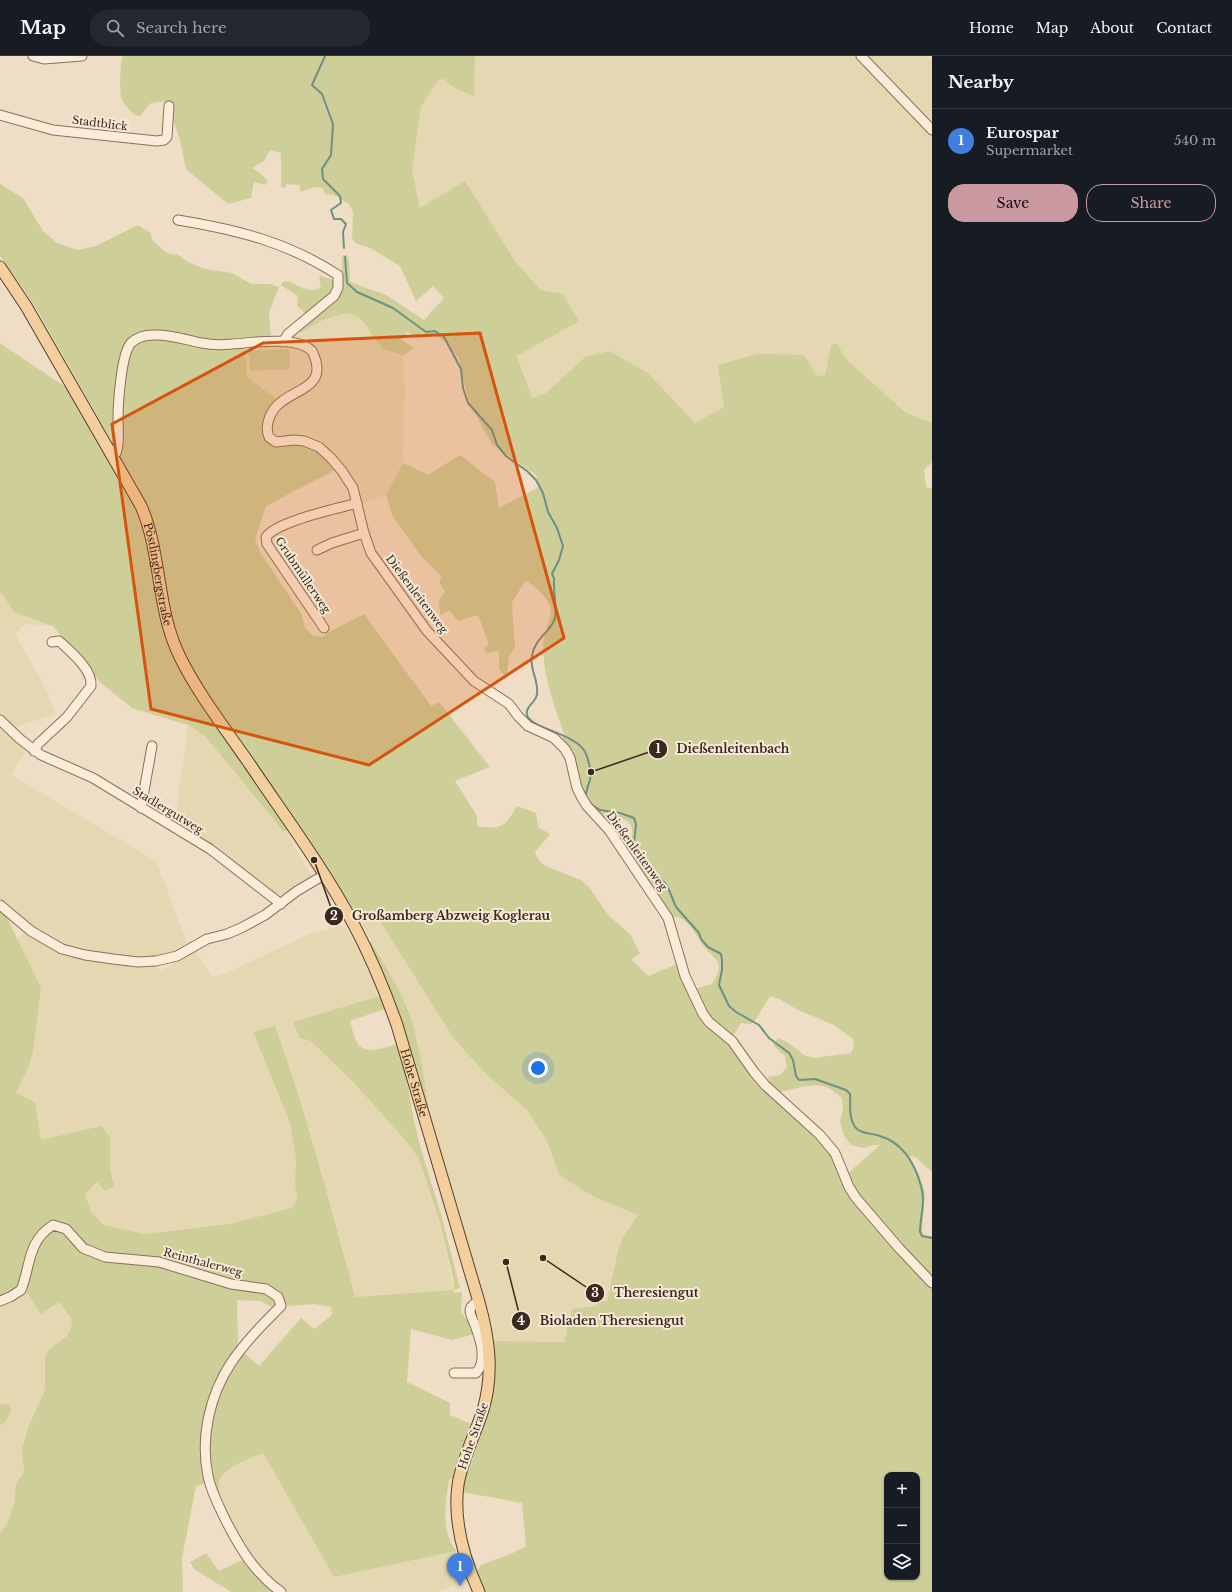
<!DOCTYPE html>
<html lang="en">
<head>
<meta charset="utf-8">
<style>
  body { margin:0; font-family:"Libre Baskerville",serif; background:#242831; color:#f1f3f6 }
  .controls { position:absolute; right:12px; bottom:12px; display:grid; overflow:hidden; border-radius:8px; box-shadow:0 1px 3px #0004 }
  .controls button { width:36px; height:36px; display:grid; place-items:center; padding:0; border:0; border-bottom:1px solid #363941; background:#171b24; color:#f1f3f6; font:20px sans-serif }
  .you { position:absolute; left:538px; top:1012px; width:14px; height:14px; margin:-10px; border:3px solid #fff; border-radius:50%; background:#1a73e8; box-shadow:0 0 0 6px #1a73e833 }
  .badge { display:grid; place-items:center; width:26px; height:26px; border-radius:50%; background:#ca98a0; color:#fff; font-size:13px; font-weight:700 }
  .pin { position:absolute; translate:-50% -33px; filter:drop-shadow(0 1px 2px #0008) }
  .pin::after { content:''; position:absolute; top:21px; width:14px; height:12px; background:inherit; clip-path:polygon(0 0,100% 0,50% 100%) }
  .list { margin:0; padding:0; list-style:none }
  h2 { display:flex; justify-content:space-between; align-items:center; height:52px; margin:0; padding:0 16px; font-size:17px }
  h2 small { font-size:13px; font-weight:400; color:#9ea1a6 }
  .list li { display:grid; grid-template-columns:26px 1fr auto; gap:12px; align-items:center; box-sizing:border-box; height:64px; padding:0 16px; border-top:1px solid #363941 }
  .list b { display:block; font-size:15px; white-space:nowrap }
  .list p { margin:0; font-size:13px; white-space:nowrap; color:#9ea1a6 }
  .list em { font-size:13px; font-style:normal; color:#9ea1a6 }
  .actions { display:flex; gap:8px; padding:12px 16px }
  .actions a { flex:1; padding:9px 0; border:1px solid #ca98a0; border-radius:16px; text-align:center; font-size:14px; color:#ca98a0 }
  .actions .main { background:#ca98a0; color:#111 }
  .icon { flex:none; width:22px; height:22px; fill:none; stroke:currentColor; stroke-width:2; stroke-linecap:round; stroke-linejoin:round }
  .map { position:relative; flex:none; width:932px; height:1536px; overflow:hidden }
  header { display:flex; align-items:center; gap:24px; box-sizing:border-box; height:56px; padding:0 20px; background:#171b24; border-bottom:1px solid #363941 }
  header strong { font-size:19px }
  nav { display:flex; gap:22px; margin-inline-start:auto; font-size:14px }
  .search { width:280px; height:36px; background:#242831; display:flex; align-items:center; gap:10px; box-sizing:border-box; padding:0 14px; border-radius:16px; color:#9ea1a6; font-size:15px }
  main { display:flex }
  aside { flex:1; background:#171b24 }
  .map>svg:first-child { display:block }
</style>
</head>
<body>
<header>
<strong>Map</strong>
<div class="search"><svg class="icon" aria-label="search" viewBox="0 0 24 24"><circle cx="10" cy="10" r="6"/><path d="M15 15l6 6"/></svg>Search here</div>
<nav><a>Home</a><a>Map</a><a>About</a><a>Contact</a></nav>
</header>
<main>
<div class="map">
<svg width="932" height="1536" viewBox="0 0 932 1536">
  <rect width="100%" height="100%" fill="#efdec5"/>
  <g fill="#e5d7b2">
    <path d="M475,0H858L932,78V367L905,356L848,305L836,287L831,289L825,319L817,320L724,351L695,367L649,318L585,301L546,337L532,342L517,300L579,265L563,238L542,234L515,205L465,126L420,152L412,114L421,51L438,24L444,23L452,30L462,36L473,40Z"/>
    <path d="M866,0H927L932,3V68Z"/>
    <path d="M347,257L358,261L366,269L373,281L392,297L403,300L405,332L403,407L386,439L360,448L355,429L300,381L276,379L271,373L272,368L281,353L279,346L247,321L245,290L292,281L325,263Z"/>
    <path d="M0,535L14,556L53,570L25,568L15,578L43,628L56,658L13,672L0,660Z"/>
    <path d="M0,668L27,693L11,719L156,805L187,887L156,908L160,916L194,894L213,921L227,917L309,878L343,869L345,870L369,916L378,940L293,966L305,983L311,985L326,999L354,1027L407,1086L419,1103L440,1167L454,1234L355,1241L337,1171L308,1069L253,977L290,1067L296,1102L295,1129L297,1144L292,1153L229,1168L143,1178L105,1169L91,1156L85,1138L97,1126L114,1130L101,1070L41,1084L35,1046L16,1037L28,1012L33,997L41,932L17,883L30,871L0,843Z"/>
    <path d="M188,669L206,681L283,775H287L295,792L313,822L285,838L279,839L272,837L174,769Z"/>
    <path d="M373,854L454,983L487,1019L528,1055L547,1085L559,1118L603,1145L638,1159L623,1181L618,1195L607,1246L597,1243V1250L572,1253L569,1270L565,1277V1286L492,1285L431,1068L417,986L409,957L393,923L356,857Z"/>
    <path d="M17,1232L25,1233L59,1245L71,1262L72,1270L67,1280L47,1295L45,1302V1334L29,1369L22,1393L24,1416L16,1428L14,1449L6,1470L0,1477V1241Z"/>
    <path d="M263,1397L334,1521L456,1495L466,1523L438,1536H286L266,1520L248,1496L223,1447L218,1432L219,1426L223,1420L231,1413L248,1402Z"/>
  </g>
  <g fill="#cdce98" fill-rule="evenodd">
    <path d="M123,0H475L474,40C462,36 453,32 444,23L438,24L421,51L412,114L420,152L465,125L515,205L541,234L563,238L579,265L517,300L532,342L546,337L585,301L610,295L649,318L695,367L724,351L718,309L758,298L804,299L817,320L825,319L831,289L836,287L848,305L905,356L932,367V406L924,414L926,431L932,433V1116L915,1101L909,1100L920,1121L925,1136L922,1174L924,1179L932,1180V1220H928L857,1141L846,1119L880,1089H873L864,1092L851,1089L844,1080L840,1065L843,1052L842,1042C836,1037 831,1032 823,1030C815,1027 787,1034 778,1037L770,1028L768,1021L780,1019L787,1011L785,1000L773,989L778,982L787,986L804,999L814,1002L851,997L854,990L853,983L834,969L798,954L779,943L770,940L754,966L751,968L741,967L732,982L711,964L694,933L712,928C715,923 719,916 719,910C718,903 710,898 706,893C698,884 694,872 685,865C681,861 676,861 670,861C656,839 634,815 631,788C630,783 633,777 632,772C630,765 621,761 615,761L614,766L610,767L584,741L568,691L562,684L564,678C554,649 543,620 543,589C543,578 553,561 550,550C546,539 534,531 526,524L512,546L515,592L509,600L507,618L504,619L499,613V595L486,597L484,592L489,589L478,559L458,565L449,554L440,559L439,544L445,536L439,526L442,521L422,501L393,461L386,439L403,407L428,419L460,399L495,426L499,452L539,431L536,419L492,388L469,347L459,303L447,287L434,278L430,281L422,277L415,281L407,276L402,284L414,292L403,300L384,293L373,281L366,269L358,261L347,257L325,263L301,276H298V273L308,260L297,250L298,241L297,239L282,230L281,228L284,225C297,226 308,240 321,231L319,223L321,220L341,227L342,201L343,199H347L349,205L350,226L386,239L424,264L444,242L433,230L416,245L400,210L370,192L355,187L352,182L353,156L349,148L334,139L325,138L323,132L315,131L300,136V129L286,128L285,132L281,131V97L270,94L264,105L252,112L260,117L268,125L265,129L254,126L251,142L228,148L186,113L180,84L167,45L151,47L140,60C133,60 125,50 122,44C119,39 120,6 123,0Z"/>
    <path d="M0,128L23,142L43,175L57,187L78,194L96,190L138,169L151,177L152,184C161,190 164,200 177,198L188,206L205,213L232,217L251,228H270L279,231L269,256L271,282L222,286L178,279L130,285L114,389L33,247L0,200Z"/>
    <path d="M148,281L245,290L247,321L279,345L266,368L273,385L303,388L314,391L337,413L266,450L255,483L260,496L302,559L305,572L313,580L323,581L331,575L364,558L431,650L439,646L490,711L455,725L477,760V770C501,775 506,769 517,750L536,757L538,771L550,778L535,796L538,803L545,810L581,824L589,831L608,859L630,878L640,898L631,903L648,920L678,908L716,973L827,1089L848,1131L932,1230V1536H482L475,1519L481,1509L511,1498L526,1490L522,1447L462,1436L492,1285L565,1286C565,1275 570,1265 572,1253L597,1250V1242L607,1246L618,1195L623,1181L638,1159L603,1145L582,1134L559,1118L547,1085L528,1055L487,1019L454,983L373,854L356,857L335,825L302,781L287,771V775H283L206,681L188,669L132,652L101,627L53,570L14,556L0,535V287L67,332L135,451L144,473L119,404L120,366L126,306L134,288ZM887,1419H917V1521H887Z"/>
    <path d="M289,293L290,313L250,315L249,295Z"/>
    <path d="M0,847L41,932L33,997L28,1012L16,1037L35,1046L41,1084L101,1070L110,1081V1112L114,1130L105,1135L97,1126L85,1138L91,1156L104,1169L144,1178L229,1168L292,1152L297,1144L295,1129L296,1102L290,1067L253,976L275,970C307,1059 331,1150 355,1241L454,1234V1226L440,1167L419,1103L407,1086L354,1027L311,985L300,982L293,966L379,940L385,953L350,965C352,972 354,983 359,989C367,999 386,991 396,988L406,1020L414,1065L421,1093L442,1162L460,1232L454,1234V1237L462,1236L461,1256L465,1262L471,1266L475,1278L452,1284L411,1273L407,1326L450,1347V1359L471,1368L459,1398L453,1422L449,1424C445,1449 441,1474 456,1495L334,1521L263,1397C250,1402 222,1412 219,1427C215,1445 253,1505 265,1518C271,1525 278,1531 286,1536C267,1531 251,1507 242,1491C230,1470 217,1448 211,1425C202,1395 211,1351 224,1323C229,1313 236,1304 242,1295L259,1310L301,1262L314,1273L332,1259L331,1251L315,1248L290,1250L285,1249L280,1238L273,1233L231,1226L157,1204L158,1210L196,1222L230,1230L266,1235L277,1245L272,1251L260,1245L237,1244L238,1292L215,1332L210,1345L204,1374L203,1403L206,1427L196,1430L182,1502L183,1536H0V1477L6,1470L14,1449L16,1428L24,1416L22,1393L29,1369L45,1334V1302L47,1295L67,1280L72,1270L71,1262L59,1246L41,1258L25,1233L17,1232L0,1241Z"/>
    <path d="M370,884C384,908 399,931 409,957C421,992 425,1031 431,1068L373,895Z"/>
    <path d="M3,1348H8L11,1353L7,1363L0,1370V1349Z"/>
    <path d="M206,1497L219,1515L245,1503L279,1536H231L194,1513L190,1506Z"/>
  </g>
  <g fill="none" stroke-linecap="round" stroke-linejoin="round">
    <g stroke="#6d9184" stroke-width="2">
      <path d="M325,0L312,29L322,38L333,68L331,99L322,113L323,123L340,140L341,147L331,154L334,163H341L346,168L343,176L344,192"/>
      <path d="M345,201L347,227L357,236L393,252L426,276L435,275L444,281L461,313L463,332L468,347L492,374L497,389L506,400L527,415L536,424L543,437L548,456L557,472L563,490L559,504L552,518L554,522C553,532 557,554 555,562C552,575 535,581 532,600C529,613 539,624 537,638C536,647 525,650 527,659C531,673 579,678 586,698C589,706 592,716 590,724C588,731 585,735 586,742"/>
      <path d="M589,747L600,754L620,757L634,762L636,768L634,788L637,797L643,806L665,827L669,834L676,851L699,877L701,883L708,891L721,898L722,904V914L719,929L729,950L736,956L759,969L769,982L789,997L793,1004L796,1020L799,1024L815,1023L846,1034L850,1038C851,1049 848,1061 855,1071C860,1078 872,1077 880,1080C903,1087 915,1108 921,1130C926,1146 920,1161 920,1176L922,1180L932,1182"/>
    </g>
    <defs>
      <g id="minor">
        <path d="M33,0L44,3L82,0"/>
        <path d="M861,0L932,74"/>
        <path d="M0,59L53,74L157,85L164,84L167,81L169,50"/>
        <path d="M178,164C238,174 287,186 338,219V232L334,240L288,278L283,286"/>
        <path d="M112,400L116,397C120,388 118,375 118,364C118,348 121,298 131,287C137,281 146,279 154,279C170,278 186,284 202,287C212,289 222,289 232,288C254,287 295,279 312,295C333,338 283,330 270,360C267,367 266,374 269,381L276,386L294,384L304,385L319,391L331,402L342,415L353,432L364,477L371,497L427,575L474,625L509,648L518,660L528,670L554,682L565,693L570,702L577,732L582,742L587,750L609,774L668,862L685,920L703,958L709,966L732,985L754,1016L765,1029L820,1079L835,1097L849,1131L856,1142L899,1192L932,1227"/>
        <path d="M317,494L332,487L364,477"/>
        <path d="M324,572L267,488L266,481C277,465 337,453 357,447"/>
        <path d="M0,664L20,683L41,699L93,722L210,793L281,848"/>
        <path d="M34,695L38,688L67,661L91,630C93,614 70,595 59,585L52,586"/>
        <path d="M141,752L152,690"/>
        <path d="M0,849L31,875L62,893L85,899L113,903L138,906L156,905L177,900L207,883L227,878L241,872L265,859L297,835L324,819"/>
        <path d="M0,1245L10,1241L21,1234C31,1209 27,1186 53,1169L66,1173L83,1192L105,1201L159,1206L231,1228L266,1233L278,1241L281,1250C264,1267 245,1286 231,1307C210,1339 200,1381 208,1420C211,1436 219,1450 226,1465C241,1494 255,1517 281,1536"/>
        <path d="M454,1317H476C488,1304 480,1283 475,1269C473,1264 470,1259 470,1254C471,1249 474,1248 479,1246"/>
      </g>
      <g id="major">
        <path id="s1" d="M0,211L26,250L141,450C162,498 156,553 180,601C198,638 227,675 251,710C286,762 324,813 354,869C371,901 385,935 397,969L479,1246C489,1282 494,1317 483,1354C475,1379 462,1403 458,1429C453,1466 464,1503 479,1536"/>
      </g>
    </defs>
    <use href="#minor" stroke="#8b6f5b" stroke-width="11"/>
    <use href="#major" stroke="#593e2f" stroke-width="13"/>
    <use href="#minor" stroke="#faecd9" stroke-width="9"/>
    <use href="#major" stroke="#f3cf9d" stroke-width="11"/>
  </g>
  <path fill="#d7540e" fill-opacity="0.2" stroke="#d7540e" stroke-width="3" stroke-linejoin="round" d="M480,277L564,582L369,709L151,653L112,368L263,287Z"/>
  <g text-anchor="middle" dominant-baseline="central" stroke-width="4" stroke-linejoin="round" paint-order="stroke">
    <g font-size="11" fill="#3b291f" stroke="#f6e9d5">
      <text transform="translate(100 67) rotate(7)">Stadtblick</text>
      <text stroke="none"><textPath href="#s1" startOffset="348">Pöstlingbergstraße</textPath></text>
      <text transform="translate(303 519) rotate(56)">Grubmüllerweg</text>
      <text transform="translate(417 538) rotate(53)">Dießenleitenweg</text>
      <text transform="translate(168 754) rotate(31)">Stadlergutweg</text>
      <text transform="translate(637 795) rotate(54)">Dießenleitenweg</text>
      <text stroke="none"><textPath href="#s1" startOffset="923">Hohe Straße</textPath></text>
      <text transform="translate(203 1206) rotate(15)">Reinthalerweg</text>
      <text transform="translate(473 1380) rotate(-71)">Hohe Straße</text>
    </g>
  </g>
  <path fill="none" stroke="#3b291f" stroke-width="1.5" d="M591 716L658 693M314 804L334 860M543 1202L595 1237M506 1206L521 1265"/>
  <g fill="#3b291f" stroke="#f6e9d5" stroke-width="1.5">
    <circle cx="591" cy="716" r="4"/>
    <circle cx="314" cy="804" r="4"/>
    <circle cx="543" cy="1202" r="4"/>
    <circle cx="506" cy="1206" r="4"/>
    <circle cx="658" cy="693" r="10"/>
    <circle cx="334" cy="860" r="10"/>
    <circle cx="595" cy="1237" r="10"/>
    <circle cx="521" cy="1265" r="10"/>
  </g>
  <g font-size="12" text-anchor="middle" font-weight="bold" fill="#fff">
    <text x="658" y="697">1</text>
    <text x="334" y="864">2</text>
    <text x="595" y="1241">3</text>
    <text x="521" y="1269">4</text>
  </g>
  <g font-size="12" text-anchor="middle" font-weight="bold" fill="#3b291f" stroke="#f6e9d5" stroke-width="4" stroke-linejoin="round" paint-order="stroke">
    <text x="733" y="697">Dießenleitenbach</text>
    <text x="451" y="864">Großamberg Abzweig Koglerau</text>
    <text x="656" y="1241">Theresiengut</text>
    <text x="612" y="1269">Bioladen Theresiengut</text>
  </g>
</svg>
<div class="controls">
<button>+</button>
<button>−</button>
<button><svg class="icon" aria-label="layers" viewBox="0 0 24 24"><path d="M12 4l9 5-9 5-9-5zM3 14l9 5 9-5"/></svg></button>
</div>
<div class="you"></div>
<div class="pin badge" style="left:460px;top:1530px;background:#3f7fe0">1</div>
</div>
<aside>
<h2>Nearby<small></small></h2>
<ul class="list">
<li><span class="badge" style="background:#3f7fe0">1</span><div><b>Eurospar</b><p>Supermarket</p></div><em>540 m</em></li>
</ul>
<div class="actions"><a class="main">Save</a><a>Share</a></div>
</aside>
</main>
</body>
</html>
